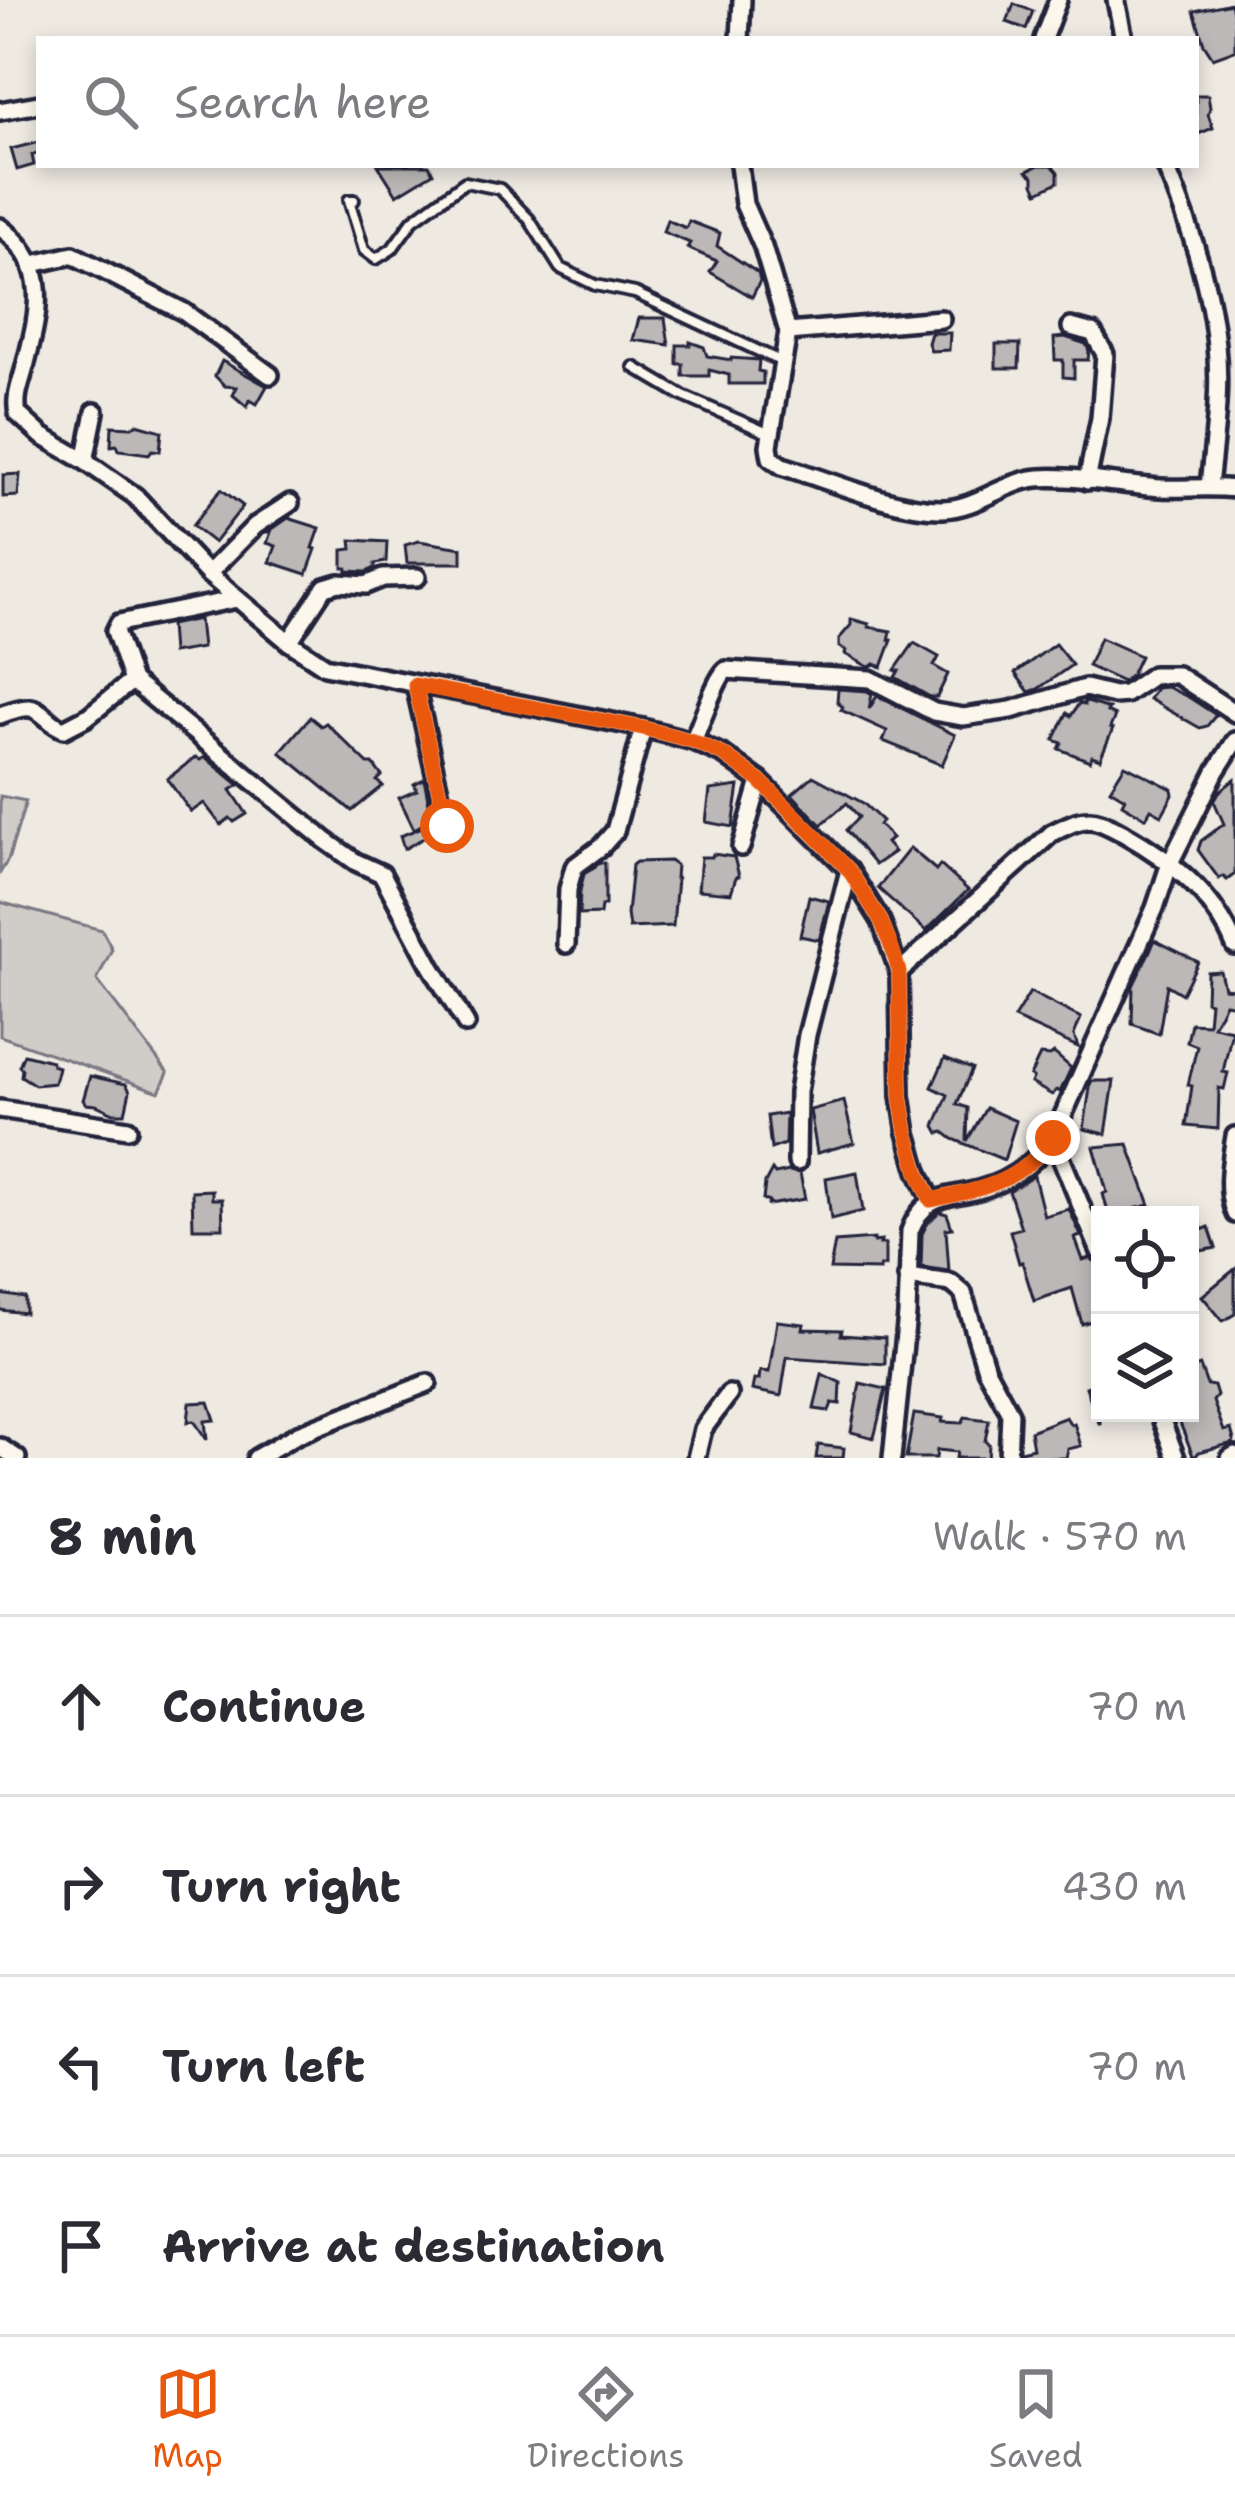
<!DOCTYPE html>
<html lang="en">
<head>
<meta charset="utf-8">
<style>
  body { margin:0; font-family:"Shantell Sans",sans-serif; background:#f2f2f3; color:#2b2b33 }
  .controls { position:absolute; right:36px; bottom:36px; display:grid; overflow:hidden; border-radius:0px; box-shadow:0 6px 18px #0003 }
  .controls button { width:108px; height:108px; display:grid; place-items:center; padding:0; border:0; border-bottom:3px solid #e1e1e2; background:#fff; color:#2b2b33; font:60px sans-serif }
  .stop { position:absolute; width:36px; height:36px; margin:-27px; border:9px solid #ea580c; border-radius:50%; background:#fff }
  .stop.end { background:#ea580c; border-color:#fff; box-shadow:0 3px 12px #0008 }
  .list { margin:0; padding:0; list-style:none }
  h2 { display:flex; justify-content:space-between; align-items:center; height:156px; margin:0; padding:0 48px; font-size:51px }
  h2 small { font-size:39px; font-weight:400; color:#7c7c81 }
  .list li { display:grid; grid-template-columns:78px 1fr auto; gap:36px; align-items:center; box-sizing:border-box; height:180px; padding:0 48px; border-top:3px solid #e1e1e2 }
  .list b { display:block; font-size:45px; white-space:nowrap }
  .list em { font-size:39px; font-style:normal; color:#7c7c81 }
  .icon { flex:none; width:66px; height:66px; fill:none; stroke:currentColor; stroke-width:2; stroke-linecap:round; stroke-linejoin:round }
  .map { position:relative; flex:none; width:1235px; height:1458px; overflow:hidden }
  .search { position:absolute; background:#fff; box-shadow:0 6px 18px #0003; left:36px; right:36px; top:36px; height:132px; display:flex; align-items:center; gap:30px; box-sizing:border-box; padding:0 42px; border-radius:0px; color:#7c7c81; font-size:45px }
  .sheet { height:876px; background:#fff }
  nav { display:flex; justify-content:space-around; align-items:center; box-sizing:border-box; height:168px; border-top:3px solid #e1e1e2; background:#fff; font-size:33px; color:#7c7c81 }
  nav a { display:grid; justify-items:center; gap:6px }
  nav .on { color:#ea580c }
  .map>svg:first-child { display:block }
</style>
</head>
<body>
<div class="map">
<svg width="1235" height="1458" viewBox="0 0 1235 1458">
  <rect width="100%" height="100%" fill="#eeeae2"/>
  <filter id="ink" filterUnits="userSpaceOnUse"><feTurbulence type="fractalNoise" baseFrequency=".00833" numOctaves="2"/><feDisplacementMap in="SourceGraphic" scale="24" xChannelSelector="R" yChannelSelector="G"/><feConvolveMatrix kernelMatrix="1 2 1 2 8 2 1 2 1" color-interpolation-filters="sRGB"/></filter>
  <g filter="url(#ink)">
    <g fill="#d0cdc9" stroke="#797882" stroke-width="3">
      <path d="M0,796L26,801L8,860L0,873Z"/>
      <path d="M0,902L102,930L112,949L97,980L168,1073L159,1092L0,1036Z"/>
    </g>
    <g fill="#bcb8b8" stroke="#22223b" stroke-width="3">
      <path d="M1231,3L1235,22V50L1213,58L1204,44L1194,11Z"/>
      <path d="M1014,4L1033,11L1026,29L1007,22Z"/>
      <path d="M1196,95H1208L1210,108L1208,114L1213,128L1196,135Z"/>
      <path d="M39,142V153L32,155L34,165L17,170L11,149Z"/>
      <path d="M378,165H429L433,173L397,195Z"/>
      <path d="M1039,165H1052L1058,172V182L1038,192L1034,183V177L1027,171Z"/>
      <path d="M667,220L686,228L689,221L720,233L717,246L758,273L760,281L752,297L710,272L717,261L687,248L690,243L663,232Z"/>
      <path d="M639,318H665L669,345L633,340Z"/>
      <path d="M931,333H950L949,350L931,351L928,343Z"/>
      <path d="M1065,337L1086,344L1089,351L1088,360H1074V378L1063,377V360H1055L1054,338Z"/>
      <path d="M690,342L704,347L707,356L731,360V358L759,360L758,371L763,372V384H729V375L709,370V376H683V364H677V345H690Z"/>
      <path d="M996,344H1020L1019,368H996Z"/>
      <path d="M222,361L267,386L257,404L250,400L247,407L233,395L237,387L225,386L215,376Z"/>
      <path d="M137,424L162,431L160,451L152,450L149,454L119,450L117,445L111,446L112,426L132,427Z"/>
      <path d="M20,474L18,496L3,497V475Z"/>
      <path d="M221,489L243,506L214,543L192,526Z"/>
      <path d="M288,518L320,528L313,548L316,549L307,574L270,562L276,546L267,543L271,532H268Z"/>
      <path d="M351,540L387,542L386,562L375,564V568L366,572L347,571V568H343V550L352,549Z"/>
      <path d="M419,541L462,548V563H407L405,545Z"/>
      <path d="M199,619L202,648L172,653L170,625Z"/>
      <path d="M851,619L869,624V627L891,631L889,640H892L882,667L875,664L869,667L845,654L846,651L839,647V639L851,625Z"/>
      <path d="M1100,638L1140,656L1131,675L1123,682L1088,666Z"/>
      <path d="M914,643L939,657L934,666L948,674L937,697H930L895,677L899,671L895,670Z"/>
      <path d="M1055,644L1072,665L1038,689L1029,692L1015,673Z"/>
      <path d="M1167,687L1190,698L1216,715L1207,726L1200,728L1149,699L1156,688Z"/>
      <path d="M838,689L867,691L872,694L869,709L877,696L955,735L942,765L883,741L887,731L841,710L843,707L837,702Z"/>
      <path d="M1084,701L1109,709L1107,712L1115,716L1110,728L1113,729L1100,759L1092,756L1090,761L1059,749L1062,743L1054,740L1067,713L1071,716L1079,703L1084,705Z"/>
      <path d="M310,717L321,726L326,723L368,764H373L382,776L377,781L383,786L352,811L280,752Z"/>
      <path d="M196,757L200,760L205,757L239,785L231,790L247,814L234,822L230,818L221,825L204,803L191,812L167,779Z"/>
      <path d="M1125,765L1172,789L1173,795L1162,815L1151,809L1146,818L1122,804L1125,798L1110,789Z"/>
      <path d="M813,776L863,803L882,821L879,825L892,838L886,843L894,852L875,865L846,830L859,817L847,803L821,825L792,794Z"/>
      <path d="M424,779L432,819L414,829L399,798L417,790L414,784Z"/>
      <path d="M1235,779V874L1227,880L1223,876L1219,879L1198,850L1201,841L1224,824L1214,801L1219,792Z"/>
      <path d="M739,786L733,827L706,822L710,790Z"/>
      <path d="M422,827L427,836L404,849L400,836Z"/>
      <path d="M910,848L936,870L940,865L968,890L926,931L878,888Z"/>
      <path d="M713,854L734,857L739,876L736,877L731,893L698,890L701,857H712Z"/>
      <path d="M670,861L676,865L675,878H677L673,926L629,928L627,914L632,865L636,862Z"/>
      <path d="M600,863H605V905L601,906L600,914L579,915L580,891L584,874Z"/>
      <path d="M809,896L829,901L819,940L800,936Z"/>
      <path d="M1155,940L1198,962L1182,994L1167,985L1159,1034L1132,1024L1133,986Z"/>
      <path d="M1220,971L1224,988L1235,989V1005L1225,1003L1213,1026L1232,1030L1223,1072L1228,1073L1224,1089L1219,1088L1218,1129L1186,1126L1192,1086L1188,1085L1197,1046L1187,1042L1191,1023L1208,1024L1210,1002L1206,1001L1207,972Z"/>
      <path d="M1030,992L1081,1018L1074,1035L1078,1047L1014,1018Z"/>
      <path d="M1054,1053L1071,1068L1060,1092L1057,1090L1052,1095L1031,1083L1033,1078L1030,1076L1040,1055L1050,1056Z"/>
      <path d="M24,1054L51,1061L52,1065L58,1067L54,1083L35,1085L21,1076L22,1069L19,1066Z"/>
      <path d="M945,1058L972,1069L957,1104L968,1108L967,1141L986,1108L1016,1121L1004,1160L953,1139L944,1132L939,1133L935,1126L948,1095L932,1087Z"/>
      <path d="M90,1076L126,1084L130,1091L125,1113H114L96,1105L86,1104L83,1100Z"/>
      <path d="M1091,1081H1114L1106,1134L1084,1129Z"/>
      <path d="M844,1101L854,1143L817,1153L810,1110Z"/>
      <path d="M786,1113L785,1144L771,1149L767,1116Z"/>
      <path d="M1128,1144L1150,1205L1109,1215L1103,1194L1107,1192L1094,1147Z"/>
      <path d="M772,1170L775,1174L789,1171L800,1173L805,1199L768,1205L769,1202L763,1200L765,1183Z"/>
      <path d="M857,1172L863,1211L831,1219L826,1178Z"/>
      <path d="M1034,1176L1044,1216L1069,1209L1081,1236L1075,1238L1083,1260L1090,1258L1099,1264L1100,1276L1096,1278L1100,1291V1318L1082,1324L1072,1288L1034,1301L1022,1262L1019,1263L1010,1231L1021,1228L1009,1191Z"/>
      <path d="M212,1190V1199H222L223,1228H193L192,1191Z"/>
      <path d="M939,1212L947,1214L952,1228L946,1229L949,1271L921,1267L922,1234L927,1224Z"/>
      <path d="M1201,1225L1202,1230L1209,1227L1216,1248L1190,1253V1227Z"/>
      <path d="M874,1239V1242L881,1241L880,1244H885V1266H880V1270L830,1269L835,1242Z"/>
      <path d="M1235,1269V1314L1223,1321L1202,1296Z"/>
      <path d="M0,1294L25,1298V1313L0,1310Z"/>
      <path d="M777,1321L804,1324L803,1329L842,1330L841,1335L885,1338V1364L787,1357L781,1396L752,1390L754,1380H759L760,1371L769,1372Z"/>
      <path d="M1200,1366L1207,1385L1214,1386L1217,1396L1213,1401L1224,1431L1231,1429L1234,1440L1233,1443L1199,1452L1194,1458L1178,1418L1190,1415V1369Z"/>
      <path d="M822,1374L841,1383L840,1404L832,1403L829,1411L814,1409Z"/>
      <path d="M1100,1381V1423H1099L1086,1387Z"/>
      <path d="M860,1383L886,1389L874,1438L851,1432Z"/>
      <path d="M209,1402L215,1420L205,1421L207,1440L194,1421L188,1422L190,1403Z"/>
      <path d="M914,1414L943,1418L942,1422L962,1423L965,1417L989,1420L985,1441L989,1444L988,1458H956L957,1452L937,1450L936,1458H906Z"/>
      <path d="M1066,1417L1071,1425L1074,1423L1081,1446L1068,1449L1066,1458H1020V1451L1033,1448L1030,1431Z"/>
      <path d="M818,1445L844,1448L843,1458H816Z"/>
    </g>
    <g fill="none" stroke-linecap="round" stroke-linejoin="round">
      <defs>
        <g id="lane">
          <path d="M354,200H349L364,250L376,259L392,249L413,220L465,182L500,189L529,219L560,268L595,285L635,293L782,362"/>
          <path d="M634,367L683,396L770,434"/>
        </g>
        <g id="street">
          <path d="M1116,0L1124,39"/>
          <path d="M740,39L742,0"/>
          <path d="M1043,39L1058,0"/>
          <path d="M0,111L39,104"/>
          <path d="M739,165L744,204L763,247L788,332L769,446L771,458L782,466C829,480 895,510 943,509C976,508 1000,485 1031,479C1063,473 1125,486 1161,488C1186,489 1210,486 1235,489"/>
          <path d="M1165,165C1188,219 1210,286 1216,345C1221,392 1214,439 1209,486"/>
          <path d="M0,227C52,265 39,312 25,367C21,383 14,397 18,414L42,436L85,461L135,496L208,574L289,642L325,666L643,728L693,741L724,755L760,781L849,870L881,921L899,972L901,1096L907,1133L918,1171L931,1200"/>
          <path d="M33,264L73,255L184,312L270,375"/>
          <path d="M1071,327L1093,333L1105,354L1100,418L1087,481"/>
          <path d="M788,332L941,319"/>
          <path d="M85,461L95,412"/>
          <path d="M208,574L255,526L290,503"/>
          <path d="M237,599L119,623L115,631L132,681L325,840L356,862L382,874L431,966L466,1024"/>
          <path d="M289,642L325,587L339,583L366,585L383,578L417,577"/>
          <path d="M415,685L447,826"/>
          <path d="M0,715C8,712 22,707 30,708C42,709 50,725 64,729L87,717L132,681"/>
          <path d="M693,741C701,724 715,680 726,670L870,679L934,712L963,717L1011,710L1085,688L1114,695L1126,694L1153,675H1177L1235,713"/>
          <path d="M741,847L760,781"/>
          <path d="M566,944L568,889L574,867L601,847L615,831L643,728"/>
          <path d="M899,972L1052,833C1063,828 1075,820 1088,820C1100,819 1112,828 1123,833C1171,860 1214,894 1235,946"/>
          <path d="M0,1109L128,1129"/>
          <path d="M1235,1136C1231,1162 1225,1189 1235,1214"/>
          <path d="M1053,1138L1100,1252"/>
          <path d="M797,1162L798,1092L807,1035L849,870"/>
          <path d="M907,1277L951,1283L963,1293L986,1369L1010,1413L1008,1458"/>
          <path d="M1159,1413L1176,1458"/>
          <path d="M0,1447L17,1458"/>
          <path d="M256,1458L298,1434L428,1383"/>
          <path d="M696,1458L703,1429L729,1394"/>
          <path d="M892,1458L907,1315L910,1231C926,1188 956,1200 991,1186C1017,1177 1037,1159 1053,1138L1155,908L1170,863L1216,771L1235,741"/>
          <path d="M1230,1458L1235,1455"/>
        </g>
      </defs>
      <use href="#lane" stroke="#22223b" stroke-width="16"/>
      <use href="#street" stroke="#22223b" stroke-width="24"/>
      <use href="#lane" stroke="#fbf7ec" stroke-width="8"/>
      <use href="#street" stroke="#fbf7ec" stroke-width="15"/>
    </g>
  </g>
  <g fill="none" stroke-linecap="round" stroke-linejoin="round" filter="url(#ink)">
    <path stroke="#ea580c" stroke-width="15" d="M447,826L415,685L643,728L693,741L724,755L760,781L792,812L849,870L881,921L893,951L899,972L901,1096L907,1132L918,1172L931,1200C982,1189 1019,1183 1053,1138"/>
  </g>
</svg>
<div class="controls">
<button><svg class="icon" aria-label="locate" viewBox="0 0 24 24"><circle cx="12" cy="12" r="6"/><path d="M12 2v4M12 18v4M2 12h4M18 12h4"/></svg></button>
<button><svg class="icon" aria-label="layers" viewBox="0 0 24 24"><path d="M12 4l9 5-9 5-9-5zM3 14l9 5 9-5"/></svg></button>
</div>
<div class="stop" style="left:447px;top:826px"></div>
<div class="stop end" style="left:1053px;top:1138px"></div>
<div class="search"><svg class="icon" aria-label="search" viewBox="0 0 24 24"><circle cx="10" cy="10" r="6"/><path d="M15 15l6 6"/></svg>Search here</div>
</div>
<section class="sheet">
<h2>8 min<small>Walk · 570 m</small></h2>
<ul class="list">
<li><svg class="icon" aria-label="ahead" viewBox="0 0 24 24"><path d="M12 20V5M6 11l6-6 6 6"/></svg><div><b>Continue</b></div><em>70 m</em></li>
<li><svg class="icon" aria-label="right" viewBox="0 0 24 24"><path d="M7 20v-9h11M14 6l5 5-5 5"/></svg><div><b>Turn right</b></div><em>430 m</em></li>
<li><svg class="icon" aria-label="left" viewBox="0 0 24 24"><path d="M17 20v-9H6M10 6l-5 5 5 5"/></svg><div><b>Turn left</b></div><em>70 m</em></li>
<li><svg class="icon" aria-label="arrive" viewBox="0 0 24 24"><path d="M6 21V4h12l-3 4 3 4H6"/></svg><div><b>Arrive at destination</b></div></li>
</ul>
</section>
<nav>
<a class="on"><svg class="icon" aria-label="map" viewBox="0 0 24 24"><path d="M3 6l6-2 6 2 6-2v14l-6 2-6-2-6 2zM9 4v14M15 6v14"/></svg>Map</a>
<a><svg class="icon" aria-label="directions" viewBox="0 0 24 24"><path d="M12 3l9 9-9 9-9-9zM9 14v-3h6M13 9l2 2-2 2"/></svg>Directions</a>
<a><svg class="icon" aria-label="saved" viewBox="0 0 24 24"><path d="M7 4h10v16l-5-4-5 4z"/></svg>Saved</a>
</nav>
</body>
</html>
